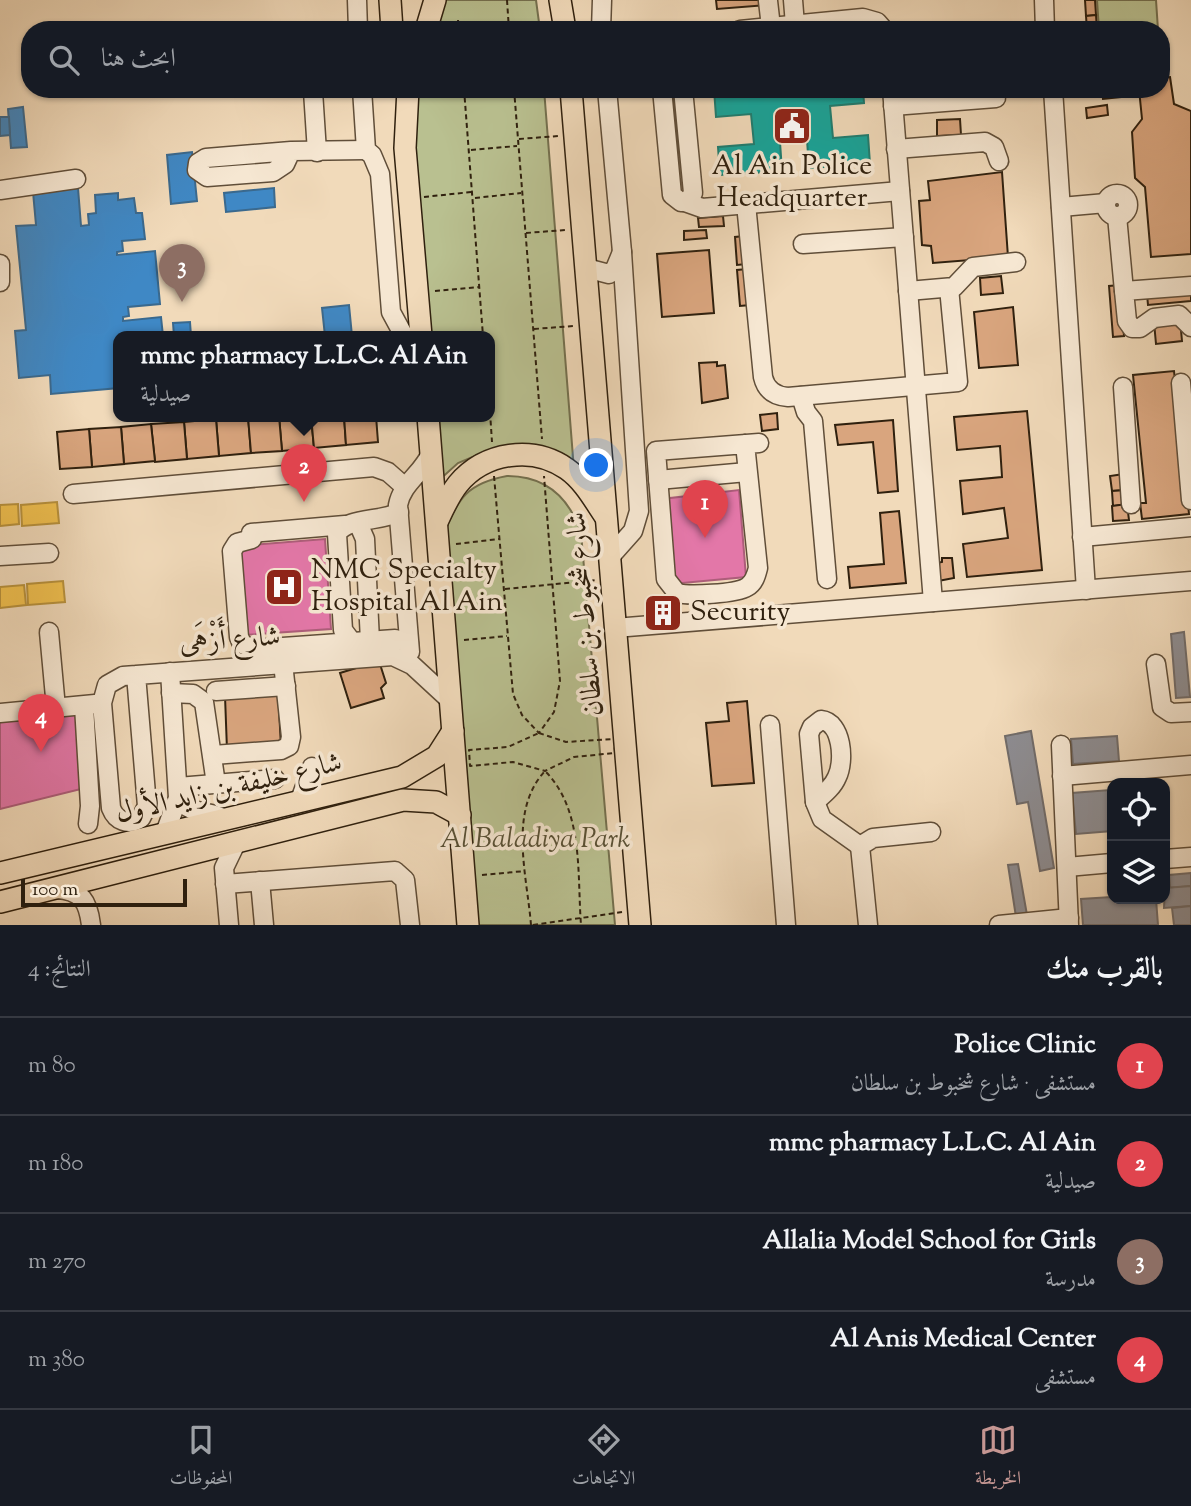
<!DOCTYPE html>
<html lang="ar">
<head>
<meta charset="utf-8">
<style>
  body { margin:0; font-family:"Sorts Mill Goudy",Amiri,serif; background:#242831; color:#f1f3f6; direction:rtl }
  .controls { position:absolute; right:21px; bottom:21px; display:grid; overflow:hidden; border-radius:14px; box-shadow:0 2px 5px #0004 }
  .controls button { width:63px; height:63px; display:grid; place-items:center; padding:0; border:0; border-bottom:2px solid #363941; background:#171b24; color:#f1f3f6; font:35px sans-serif }
  .scale { position:absolute; left:21px; bottom:18px; width:166px; box-sizing:border-box; padding-left:7px; border:4px solid #2f200e; border-top:0; font-size:19px; line-height:24px; white-space:nowrap; color:#2f200e; -webkit-text-stroke:5px #f6e7d2; paint-order:stroke }
  .you { position:absolute; left:597px; top:466px; width:24px; height:24px; margin:-18px; border:5px solid #fff; border-radius:50%; background:#1a73e8; box-shadow:0 0 0 10px #1a73e833 }
  .badge { display:grid; place-items:center; width:46px; height:46px; border-radius:50%; background:#c59692; color:#fff; font-size:23px; font-weight:700 }
  .pin { position:absolute; translate:-50% -58px; filter:drop-shadow(0 2px 4px #0008) }
  .pin::after { content:''; position:absolute; top:37px; width:24px; height:21px; background:inherit; clip-path:polygon(0 0,100% 0,50% 100%) }
  .popup { position:absolute; left:113px; top:331px; width:382px; height:91px; box-sizing:border-box; display:grid; place-content:center; border-radius:14px; background:#171b24; filter:drop-shadow(0 2px 5px #0005); font-size:23px; white-space:nowrap; color:#9ea1a6 }
  .popup b { font-size:26px; color:#f1f3f6 }
  .popup::after { content:''; position:absolute; left:50%; top:100%; margin-left:-14px; border:14px solid transparent; border-top-color:#171b24 }
  .list { margin:0; padding:0; list-style:none }
  h2 { display:flex; justify-content:space-between; align-items:center; height:91px; margin:0; padding:0 28px; font-size:30px }
  h2 small { font-size:23px; font-weight:400; color:#9ea1a6 }
  .list li { display:grid; grid-template-columns:46px 1fr auto; gap:21px; align-items:center; box-sizing:border-box; height:98px; padding:0 28px; border-top:2px solid #363941 }
  .list b { display:block; font-size:26px; white-space:nowrap }
  .list p { margin:0; font-size:23px; white-space:nowrap; color:#9ea1a6 }
  .list em { font-size:23px; font-style:normal; color:#9ea1a6 }
  .icon { flex:none; width:38px; height:38px; fill:none; stroke:currentColor; stroke-width:2; stroke-linecap:round; stroke-linejoin:round }
  .map { position:relative; flex:none; width:1191px; height:925px; overflow:hidden; direction:ltr }
  .search { position:absolute; background:#171b24; box-shadow:0 2px 5px #0004; left:21px; right:21px; top:21px; height:77px; display:flex; align-items:center; gap:18px; box-sizing:border-box; padding:0 24px; border-radius:28px; color:#9ea1a6; font-size:26px }
  .sheet { height:483px; background:#171b24 }
  nav { display:flex; justify-content:space-around; align-items:center; box-sizing:border-box; height:98px; border-top:2px solid #363941; background:#171b24; font-size:19px; color:#9ea1a6 }
  nav a { display:grid; justify-items:center; gap:4px }
  nav .on { color:#c59692 }
  .map>svg:first-child { display:block }
</style>
</head>
<body>
<div class="map">
<svg width="1191" height="925" viewBox="0 0 1191 925">
  <rect width="100%" height="100%" fill="#f1daba"/>
  <filter id="stains"><feTurbulence type="fractalNoise" baseFrequency=".00286" numOctaves="4"/><feColorMatrix values="0 0 0 0 .2 0 0 0 0 .09 0 0 0 0 .02 0 0 0 .5 -.17"/></filter>
  <radialGradient id="worn" r=".72"><stop offset=".6" stop-color="#630" stop-opacity="0"/><stop offset="1" stop-color="#630" stop-opacity=".3"/></radialGradient>
  <g fill="#b9c090" stroke="#74704f" stroke-width="2">
    <path d="M436,0H536L540,30H427Z"/>
    <path d="M1097,0H1156L1158,30H1099Z"/>
    <path d="M409,89H544L574,470L489,450L458,463L437,482L431,416H490V336H424Z"/>
    <path d="M507,476C546,476 569,497 581,533L615,925H469L444,533C458,498 468,483 507,476Z"/>
  </g>
  <g fill="#f2c14e" stroke="#b8913b" stroke-width="2">
    <path d="M57,502L59,523L22,526L21,505Z"/>
    <path d="M18,504L19,524L0,526V505Z"/>
    <path d="M63,581L65,602L28,605L27,584Z"/>
    <path d="M24,585L26,605L0,608V587Z"/>
  </g>
  <g fill="#3f88c5" stroke="#3a698e" stroke-width="2">
    <path d="M23,107L27,147L11,148L8,109Z"/>
    <path d="M0,117H9L10,135L0,136Z"/>
    <path d="M192,152L197,201L171,204L167,155Z"/>
    <path d="M78,188L81,226L89,225L88,214L96,213L95,195L118,193V200L134,198L136,213H142L145,239L122,241L123,251L117,252V255L155,251L160,304L128,307L129,316L123,317V321L161,317L163,336H119V388L51,394L50,375L19,378L15,331L26,330L16,226L36,225L33,192Z"/>
    <path d="M274,188L275,207L226,212L224,193Z"/>
    <path d="M349,305L352,336H325L322,308Z"/>
    <path d="M190,322L191,336H174L173,323Z"/>
  </g>
  <g fill="#e377a8" stroke="#ad5d7a" stroke-width="2">
    <path d="M739,490L746,577L672,584L662,499Z"/>
    <path d="M325,539L331,629L244,635L238,546Z"/>
    <path d="M78,708L85,788L0,809V715Z"/>
  </g>
  <path fill="#17a398" stroke="#1e7c6f" stroke-width="2" d="M714,89H863L864,103L830,106L833,138L868,135L870,164L809,168L807,140L780,142L782,171L720,175L718,147L754,144L751,114L716,117Z"/>
  <g fill="#8d8d92" stroke="#716c6a" stroke-width="2">
    <path d="M1184,632L1190,697L1176,698L1171,634Z"/>
    <path d="M1031,731L1054,868L1040,871L1028,802L1017,804L1005,736Z"/>
    <path d="M1117,736L1119,761L1073,764L1071,739Z"/>
    <path d="M1110,790L1112,831L1076,834L1072,793Z"/>
    <path d="M1018,864L1027,915L1016,917L1008,865Z"/>
    <path d="M1191,873V886L1170,888L1169,875Z"/>
    <path d="M1191,886V906L1164,908L1165,888Z"/>
    <path d="M1112,897L1156,899L1158,925H1083L1081,899Z"/>
    <path d="M1191,906V925H1174L1172,908Z"/>
  </g>
  <g fill="#d9a57e" stroke="#2f200e" stroke-width="2">
    <path d="M716,0H776L766,5L717,9Z"/>
    <path d="M1085,0H1095L1096,15L1086,16Z"/>
    <path d="M1096,15L1097,30H1087L1086,16Z"/>
    <path d="M1170,77L1174,104L1191,111V254L1151,257L1145,187L1135,178L1132,132L1142,119L1139,89H1161V78Z"/>
    <path d="M1102,89H1139L1140,95L1103,99Z"/>
    <path d="M1107,105L1108,115L1087,118L1086,108Z"/>
    <path d="M960,119L961,135L937,136V120Z"/>
    <path d="M1002,172L1008,257L933,263L931,246L922,245L919,201L930,200L928,181Z"/>
    <path d="M723,216L724,226L699,227L698,218Z"/>
    <path d="M706,230L707,238L684,240V231Z"/>
    <path d="M744,236L746,264L737,265L735,237Z"/>
    <path d="M709,250L714,313L662,317L657,254Z"/>
    <path d="M747,269L750,305L740,306L737,270Z"/>
    <path d="M1001,276L1003,293L981,295L980,278Z"/>
    <path d="M1120,285L1124,336L1113,337L1109,286Z"/>
    <path d="M1191,290V301L1148,305L1147,294Z"/>
    <path d="M1013,307L1018,365L979,368L974,312Z"/>
    <path d="M1180,319L1182,341L1156,344L1154,322Z"/>
    <path d="M717,362V366L725,365L728,398L702,403L699,363Z"/>
    <path d="M1174,371L1189,514L1142,519L1140,503H1146L1133,375Z"/>
    <path d="M1027,411L1042,570L967,577L963,544L1008,538L1004,508L963,514L960,481L1002,477L1000,446L957,450L954,417Z"/>
    <path d="M777,413L778,429L762,431L760,415Z"/>
    <path d="M248,416L251,453L219,456L216,419Z"/>
    <path d="M279,416H311L314,448L282,451Z"/>
    <path d="M279,416L282,451L251,453L248,417Z"/>
    <path d="M311,416H344L346,445L314,448Z"/>
    <path d="M344,416H376L378,442L346,445Z"/>
    <path d="M216,419L219,456L187,459L184,422Z"/>
    <path d="M893,420L898,491L878,493L873,442L838,445L835,425Z"/>
    <path d="M184,422L187,459L155,462L151,424Z"/>
    <path d="M151,424L155,461L124,464L121,427Z"/>
    <path d="M121,427L124,464L92,467L89,429Z"/>
    <path d="M89,429L92,467L60,469L57,432Z"/>
    <path d="M1124,474L1126,490L1112,491L1110,476Z"/>
    <path d="M1126,490L1127,504L1113,506L1112,491Z"/>
    <path d="M1127,504L1129,520L1113,521L1112,506Z"/>
    <path d="M899,511L906,583L850,588L848,567L884,564L880,513Z"/>
    <path d="M942,558H952L954,578L938,581L937,563L942,562Z"/>
    <path d="M379,661L386,683L381,688L384,698L351,708L340,673Z"/>
    <path d="M278,691L281,746L227,750L225,696Z"/>
    <path d="M747,701L754,783L712,786L706,723L729,721L727,703Z"/>
  </g>
  <g fill="none" stroke-linecap="round" stroke-linejoin="round">
    <defs>
      <g id="minor">
        <path d="M357,0L358,30"/>
        <path d="M793,0L795,25"/>
        <path d="M1044,0L1045,30"/>
        <path d="M768,1L771,27"/>
        <path d="M601,30L602,0"/>
        <path d="M740,30L863,18L877,22L884,30"/>
        <path d="M362,89L366,150L372,155L380,174L391,312L404,336"/>
        <path d="M607,89L622,252L639,511L633,531L609,558"/>
        <path d="M662,89L672,195L681,202L689,200L693,193L683,89"/>
        <path d="M892,89L933,602"/>
        <path d="M1053,89L1086,590"/>
        <path d="M313,91L317,152"/>
        <path d="M893,106L996,98"/>
        <path d="M896,149L985,142L994,147L999,161"/>
        <path d="M291,151L285,164L273,172L207,177L197,170L198,163L206,158L291,151L366,150"/>
        <path d="M0,190L76,179"/>
        <circle cx="1117" cy="205" r="11"/>
        <path d="M685,202L702,208L900,191"/>
        <path d="M746,204L763,377C766,390 775,396 788,397L958,382L949,288"/>
        <path d="M1061,207L1106,203"/>
        <path d="M1117,216L1124,291"/>
        <path d="M803,244L904,237"/>
        <path d="M0,264V282"/>
        <path d="M586,268L609,274L615,269L622,252"/>
        <path d="M1191,286L1124,291L1127,321L1132,328H1140L1154,318L1179,315L1191,327"/>
        <path d="M908,291L954,287L973,267L1016,262"/>
        <path d="M1181,383L1191,500"/>
        <path d="M1123,387L1131,504"/>
        <path d="M801,396L806,412L813,421L827,579"/>
        <path d="M745,444L758,568C756,576 754,583 747,587C736,594 689,596 677,593L666,579L656,451L759,443"/>
        <path d="M658,480L747,472"/>
        <path d="M73,494L374,467L388,472L405,487"/>
        <path d="M358,523L365,539L370,641"/>
        <path d="M251,533L345,525"/>
        <path d="M1082,537L1191,527"/>
        <path d="M252,539L237,543L232,551L239,637L242,644L254,649L395,639L409,643"/>
        <path d="M0,556L49,553"/>
        <path d="M615,628L1191,581"/>
        <path d="M49,632L56,708"/>
        <path d="M352,642L343,630L337,534C346,517 382,522 399,512"/>
        <path d="M410,652L398,505C402,483 423,473 431,453"/>
        <path d="M1156,664L1162,707L1171,713L1191,712"/>
        <path d="M136,675L147,806L141,818C128,826 116,821 111,808L102,703L107,685L123,676L393,656L412,665L451,701"/>
        <path d="M216,691L286,686"/>
        <path d="M171,693L193,694L204,702L216,784"/>
        <path d="M84,706L90,806L88,824"/>
        <path d="M0,713L95,704"/>
        <path d="M821,720C842,722 845,761 837,777C833,787 823,795 815,802L809,734L812,727Z"/>
        <path d="M770,725L786,925"/>
        <path d="M1061,745L1069,925"/>
        <path d="M213,755L281,750L289,746L291,737L283,663"/>
        <path d="M1062,776L1191,765"/>
        <path d="M178,787L275,779"/>
        <path d="M178,798C189,815 209,810 225,819"/>
        <path d="M300,800L312,767"/>
        <path d="M815,802L822,819L860,846"/>
        <path d="M165,833L178,798L170,672"/>
        <path d="M1165,859L1191,857"/>
        <path d="M1067,867L1112,863"/>
        <path d="M260,881L264,925"/>
        <path d="M225,884L395,871L405,880L410,925"/>
        <path d="M57,889C82,891 88,901 91,925"/>
        <path d="M229,925L224,868L236,843"/>
        <path d="M868,925L860,846L873,838L931,832"/>
        <path d="M999,925L1069,918"/>
      </g>
      <g id="major">
        <path d="M390,0L392,30"/>
        <path d="M560,0L565,30"/>
        <path d="M426,30L435,0"/>
        <path d="M408,89L405,148L421,336"/>
        <path d="M571,89L640,925"/>
        <path d="M428,416L468,925"/>
        <path d="M437,522C443,509 449,495 458,484C485,452 533,445 567,469C584,481 594,500 605,516"/>
        <path d="M0,873L402,777L437,756L453,731"/>
        <path d="M0,902L403,800L436,802L460,815"/>
      </g>
    </defs>
    <use href="#minor" stroke="#604e39" stroke-width="21"/>
    <use href="#major" stroke="#2f200e" stroke-width="24"/>
    <g stroke="#2f200e" stroke-width="2" stroke-dasharray="5 3.5" stroke-linecap="butt">
      <path d="M507,0L509,30"/>
      <path d="M458,20L459,30"/>
      <path d="M464,89L483,336"/>
      <path d="M514,89L542,439"/>
      <path d="M423,97L463,94"/>
      <path d="M519,139L559,136"/>
      <path d="M471,150L517,146"/>
      <path d="M424,197L471,192"/>
      <path d="M475,198L521,193"/>
      <path d="M526,233L566,230"/>
      <path d="M435,291L479,287"/>
      <path d="M534,329L574,326"/>
      <path d="M490,412L492,442"/>
      <path d="M494,476L513,694L522,715L539,733L554,712L560,681L544,476"/>
      <path d="M456,544L499,539"/>
      <path d="M505,589L597,580"/>
      <path d="M464,640L507,636"/>
      <path d="M539,733L566,742L614,739L615,753L574,757L545,771L513,762L470,766L469,750L508,747Z"/>
      <path d="M482,875L525,871"/>
      <path d="M531,925C527,875 508,811 545,771C584,810 577,873 581,925"/>
      <path d="M533,925L622,912"/>
    </g>
    <use href="#minor" stroke="#f6e7d2" stroke-width="18"/>
    <use href="#major" stroke="#f1daba" stroke-width="21"/>
  </g>
  <defs>
    <symbol id="civic-square" viewBox="-11 -11 22 22"><rect x="-9" y="-9" width="18" height="18" rx="4" fill="#8f2418" stroke="#f6e7d2"/><path d="M-.6-6.5H3V-4.5H.6V-3L4-1V1h2V6H-6V1h2V-1L-.6-3ZM-1.2 2.5V6h2.4V2.5Z" fill="#fff"/></symbol>
    <symbol id="hospital-square" viewBox="-11 -11 22 22"><rect x="-9" y="-9" width="18" height="18" rx="4" fill="#8f2418" stroke="#f6e7d2"/><path d="M-5-5h3v3.5h4V-5h3V5h-3V1.5h-4V5h-3Z" fill="#fff"/></symbol>
    <symbol id="building-square" viewBox="-11 -11 22 22"><rect x="-9" y="-9" width="18" height="18" rx="4" fill="#8f2418" stroke="#f6e7d2"/><path d="M-4-6H4V6H1V3H-1V6H-4ZM-2.5-4.3h1.7v1.8h-1.7ZM.8-4.3h1.7v1.8H.8ZM-2.5-1h1.7V.8h-1.7ZM.8-1h1.7V.8H.8Z" fill="#fff"/></symbol>
  </defs>
  <g fill-rule="evenodd">
    <use href="#civic-square" x="770" y="104" width="44" height="44"/>
    <use href="#hospital-square" x="262" y="565" width="44" height="44"/>
    <use href="#building-square" x="641" y="591" width="44" height="44"/>
  </g>
  <g text-anchor="middle" dominant-baseline="central" stroke-width="7" stroke-linejoin="round" paint-order="stroke">
    <g font-size="28" fill="#2f200e" stroke="#f6e7d2" text-anchor="start">
      <text x="792" y="167" text-anchor="middle">Al Ain Police<tspan x="792" dy="32">Headquarter</tspan></text>
      <text x="311" y="571">NMC Specialty<tspan x="311" dy="32">Hospital Al Ain</tspan></text>
      <text x="690" y="613">Security</text>
    </g>
    <g font-size="28" fill="#2f200e" stroke="#f6e7d2">
      <text transform="translate(586 614) rotate(-95)">شارع شخبوط بن سلطان</text>
      <text transform="translate(230 641) rotate(-4)">شارع أَزْهَى</text>
      <text transform="translate(229 789) rotate(-13)">شارع خليفة بن زايد الأول</text>
    </g>
    <g font-size="28" font-style="italic" fill="#585035" stroke="#f6e7d2">
      <text x="535" y="840">Al Baladiya Park</text>
    </g>
  </g>
  <rect width="100%" height="100%" filter="url(#stains)"/>
  <rect width="100%" height="100%" fill="url(#worn)"/>
</svg>
<div class="controls">
<button><svg class="icon" aria-label="locate" viewBox="0 0 24 24"><circle cx="12" cy="12" r="6"/><path d="M12 2v4M12 18v4M2 12h4M18 12h4"/></svg></button>
<button><svg class="icon" aria-label="layers" viewBox="0 0 24 24"><path d="M12 4l9 5-9 5-9-5zM3 14l9 5 9-5"/></svg></button>
</div>
<div class="scale">100 m</div>
<div class="you"></div>
<div class="pin badge" style="left:705px;top:538px;background:#e0444e">1</div>
<div class="pin badge" style="left:304px;top:502px;background:#e0444e">2</div>
<div class="popup"><b>mmc pharmacy L.L.C. Al Ain</b>صيدلية</div>
<div class="pin badge" style="left:182px;top:302px;background:#8d6e63">3</div>
<div class="pin badge" style="left:41px;top:752px;background:#e0444e">4</div>
<div class="search"><svg class="icon" aria-label="search" viewBox="0 0 24 24"><circle cx="10" cy="10" r="6"/><path d="M15 15l6 6"/></svg>ابحث هنا</div>
</div>
<section class="sheet">
<h2>بالقرب منك<small>النتائج: 4</small></h2>
<ul class="list">
<li><span class="badge" style="background:#e0444e">1</span><div><b>Police Clinic</b><p>مستشفى · شارع شخبوط بن سلطان</p></div><em>80 m</em></li>
<li><span class="badge" style="background:#e0444e">2</span><div><b>mmc pharmacy L.L.C. Al Ain</b><p>صيدلية</p></div><em>180 m</em></li>
<li><span class="badge" style="background:#8d6e63">3</span><div><b>Allalia Model School for Girls</b><p>مدرسة</p></div><em>270 m</em></li>
<li><span class="badge" style="background:#e0444e">4</span><div><b>Al Anis Medical Center</b><p>مستشفى</p></div><em>380 m</em></li>
</ul>
</section>
<nav>
<a class="on"><svg class="icon" aria-label="map" viewBox="0 0 24 24"><path d="M3 6l6-2 6 2 6-2v14l-6 2-6-2-6 2zM9 4v14M15 6v14"/></svg>الخريطة</a>
<a><svg class="icon" aria-label="directions" viewBox="0 0 24 24"><path d="M12 3l9 9-9 9-9-9zM9 14v-3h6M13 9l2 2-2 2"/></svg>الاتجاهات</a>
<a><svg class="icon" aria-label="saved" viewBox="0 0 24 24"><path d="M7 4h10v16l-5-4-5 4z"/></svg>المحفوظات</a>
</nav>
</body>
</html>
